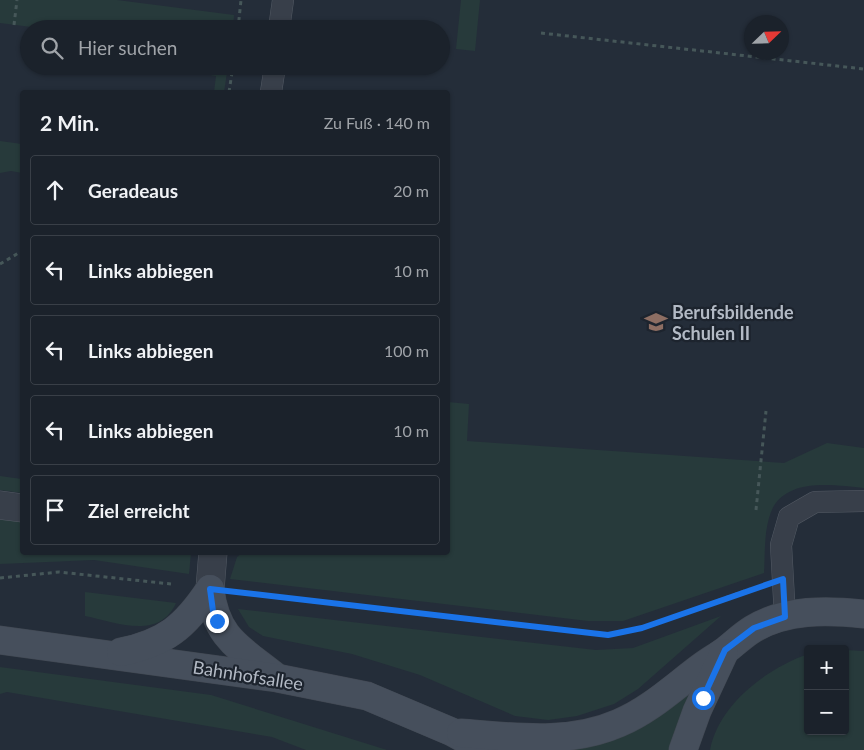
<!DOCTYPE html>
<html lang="de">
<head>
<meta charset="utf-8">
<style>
  body { margin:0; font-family:Lato,sans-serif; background:#282f37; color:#f1f3f6 }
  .controls { position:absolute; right:15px; bottom:15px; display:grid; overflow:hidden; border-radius:5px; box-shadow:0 1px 4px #0004 }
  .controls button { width:45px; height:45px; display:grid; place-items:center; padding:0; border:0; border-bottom:1px solid #393f47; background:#1b222b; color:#f1f3f6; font:25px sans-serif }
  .compass { position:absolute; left:744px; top:15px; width:45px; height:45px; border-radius:50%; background:#1b222b; box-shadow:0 1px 4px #0004; rotate:67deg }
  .stop { position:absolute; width:15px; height:15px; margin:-11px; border:4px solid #1a73e8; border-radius:50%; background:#fff }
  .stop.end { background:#1a73e8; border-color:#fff; box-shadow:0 1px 5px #0008 }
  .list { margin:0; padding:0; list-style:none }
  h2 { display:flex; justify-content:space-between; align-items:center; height:65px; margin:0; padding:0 20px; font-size:21px }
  h2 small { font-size:16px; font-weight:400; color:#a0a4a9 }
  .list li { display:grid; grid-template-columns:32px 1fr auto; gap:15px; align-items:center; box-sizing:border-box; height:70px; margin:0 10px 10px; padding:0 10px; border:1px solid #393f47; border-radius:5px }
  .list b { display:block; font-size:19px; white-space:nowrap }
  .list em { font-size:16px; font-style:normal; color:#a0a4a9 }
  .icon { flex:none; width:28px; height:28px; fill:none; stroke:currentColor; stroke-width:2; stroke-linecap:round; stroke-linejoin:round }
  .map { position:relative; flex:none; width:864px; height:750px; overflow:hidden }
  .search { position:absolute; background:#1b222b; box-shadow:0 1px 4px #0004; left:20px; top:20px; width:430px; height:55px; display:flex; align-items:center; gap:12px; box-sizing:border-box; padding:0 18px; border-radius:28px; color:#a0a4a9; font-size:19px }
  .panel { position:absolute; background:#1b222b; box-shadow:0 1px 4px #0004; left:20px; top:90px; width:430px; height:465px; border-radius:5px }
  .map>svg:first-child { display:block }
</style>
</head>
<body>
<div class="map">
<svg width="864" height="750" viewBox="0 0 864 750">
  <rect width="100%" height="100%" fill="#242d39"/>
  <g fill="#273a3b">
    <path d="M0,0H117L234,15L233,29H47L0,23Z"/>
    <path d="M461,0H480L475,51L456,49Z"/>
    <path d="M211,66H228L224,92H214L216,76L210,75Z"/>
    <path d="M0,141L22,144V173L11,171L0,173Z"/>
    <path d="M448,402L469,404L467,441L784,463L827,443L864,448V488C832,485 780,476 769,518C764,535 765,555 764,573L623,621H588L230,579L237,557L242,553L448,552Z"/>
    <path d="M0,476L22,479V493L0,490Z"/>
    <path d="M0,519L22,522V552L191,553L189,574L94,560L0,564Z"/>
    <path d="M85,592L176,603C159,641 115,622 85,616Z"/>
    <path d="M238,609L596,650L633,648L721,616L638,689L614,704L577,716L548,720L515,716L420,675L352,654L263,636L249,627Z"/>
    <path d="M845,650L864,651V750H710C719,704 766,669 808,654V731H845Z"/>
    <path d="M0,667L211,695L387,750H306L272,737L7,692L0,694Z"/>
    <path d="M705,687L675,750H553L676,694Z"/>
  </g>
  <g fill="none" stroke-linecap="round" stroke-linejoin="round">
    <defs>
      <g id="service">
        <path d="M279,29L283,0"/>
        <path d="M271,92L275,66"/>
        <path d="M785,617L781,545L789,517L815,502L864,501"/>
      </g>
      <path id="pedestrian" d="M0,505L22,508"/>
      <path id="minor" d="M210,589L213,552"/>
      <g id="secondary">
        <path d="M210,589C216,639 240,648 276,677"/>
        <path d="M0,640L277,678L367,696L452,732L485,750"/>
        <path d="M121,652C165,643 185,627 210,589"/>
        <path d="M461,733C514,737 569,745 619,723C650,710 674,687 701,667C709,661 718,656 726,650C735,643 743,635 753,629C786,609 827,610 864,614"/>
        <path d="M683,750L697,711L724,653"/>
      </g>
    </defs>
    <use href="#service" stroke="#535a64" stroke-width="22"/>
    <use href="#pedestrian" stroke="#535a64" stroke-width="29"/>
    <use href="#minor" stroke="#535a64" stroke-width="29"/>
    <use href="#secondary" stroke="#414852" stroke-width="29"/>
    <g stroke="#465759" stroke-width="3" stroke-dasharray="4 4" stroke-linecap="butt">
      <path d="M14,25L17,0"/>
      <path d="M238,29L241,0"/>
      <path d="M541,33L864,69"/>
      <path d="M229,92L233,66"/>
      <path d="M0,264L22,251"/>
      <path d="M756,510L766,411"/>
      <path d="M0,578L59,572L171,584"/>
      <path d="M246,594L608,635L642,628L750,589"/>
    </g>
    <use href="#service" stroke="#383f4a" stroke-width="21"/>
    <use href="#pedestrian" stroke="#383f4a" stroke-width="28"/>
    <use href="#minor" stroke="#383f4a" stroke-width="28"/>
    <use href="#secondary" stroke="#464f5c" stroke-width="28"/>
  </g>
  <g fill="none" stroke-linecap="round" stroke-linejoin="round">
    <path stroke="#1a73e8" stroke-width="6" d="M217,621L213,611L210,589L608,635L642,628L783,579L785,617L754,628L725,650L703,698"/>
  </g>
  <defs>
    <symbol id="school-bare" viewBox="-9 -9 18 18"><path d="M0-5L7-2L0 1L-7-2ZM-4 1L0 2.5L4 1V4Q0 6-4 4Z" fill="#8d6e63" stroke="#1d242e" stroke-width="2.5" paint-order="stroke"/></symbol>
  </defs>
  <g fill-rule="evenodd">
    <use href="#school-bare" x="640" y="306" width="32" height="32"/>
  </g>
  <g text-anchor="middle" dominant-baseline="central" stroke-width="4.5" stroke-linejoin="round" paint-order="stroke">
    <g font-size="18" font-weight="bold" fill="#b3bac5" stroke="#1d242e" text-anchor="start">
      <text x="672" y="312">Berufsbildende<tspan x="672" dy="21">Schulen II</tspan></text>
    </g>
    <g font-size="18" fill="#b3bac5" stroke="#1d242e">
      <text transform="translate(248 675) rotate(9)">Bahnhofsallee</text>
    </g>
  </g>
</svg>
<div class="controls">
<button>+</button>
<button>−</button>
</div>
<svg class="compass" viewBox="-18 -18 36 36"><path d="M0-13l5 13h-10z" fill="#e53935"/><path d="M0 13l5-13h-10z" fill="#a0a4a9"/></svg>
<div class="stop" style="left:703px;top:698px"></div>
<div class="stop end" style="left:217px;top:621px"></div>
<div class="search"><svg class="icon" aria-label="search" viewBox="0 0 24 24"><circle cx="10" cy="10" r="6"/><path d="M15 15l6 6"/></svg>Hier suchen</div>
<section class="panel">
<h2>2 Min.<small>Zu Fuß · 140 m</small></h2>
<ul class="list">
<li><svg class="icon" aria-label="ahead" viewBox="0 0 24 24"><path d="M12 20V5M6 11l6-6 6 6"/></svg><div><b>Geradeaus</b></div><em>20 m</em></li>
<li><svg class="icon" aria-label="left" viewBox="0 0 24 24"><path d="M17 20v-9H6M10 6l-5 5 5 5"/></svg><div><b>Links abbiegen</b></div><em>10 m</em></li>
<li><svg class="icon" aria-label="left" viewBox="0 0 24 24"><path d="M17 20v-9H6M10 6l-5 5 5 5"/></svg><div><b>Links abbiegen</b></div><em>100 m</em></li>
<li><svg class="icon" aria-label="left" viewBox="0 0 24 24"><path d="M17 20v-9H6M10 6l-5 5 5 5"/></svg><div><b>Links abbiegen</b></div><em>10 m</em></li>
<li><svg class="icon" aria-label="arrive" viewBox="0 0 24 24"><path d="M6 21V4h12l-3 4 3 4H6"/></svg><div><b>Ziel erreicht</b></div></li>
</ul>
</section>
</div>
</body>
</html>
